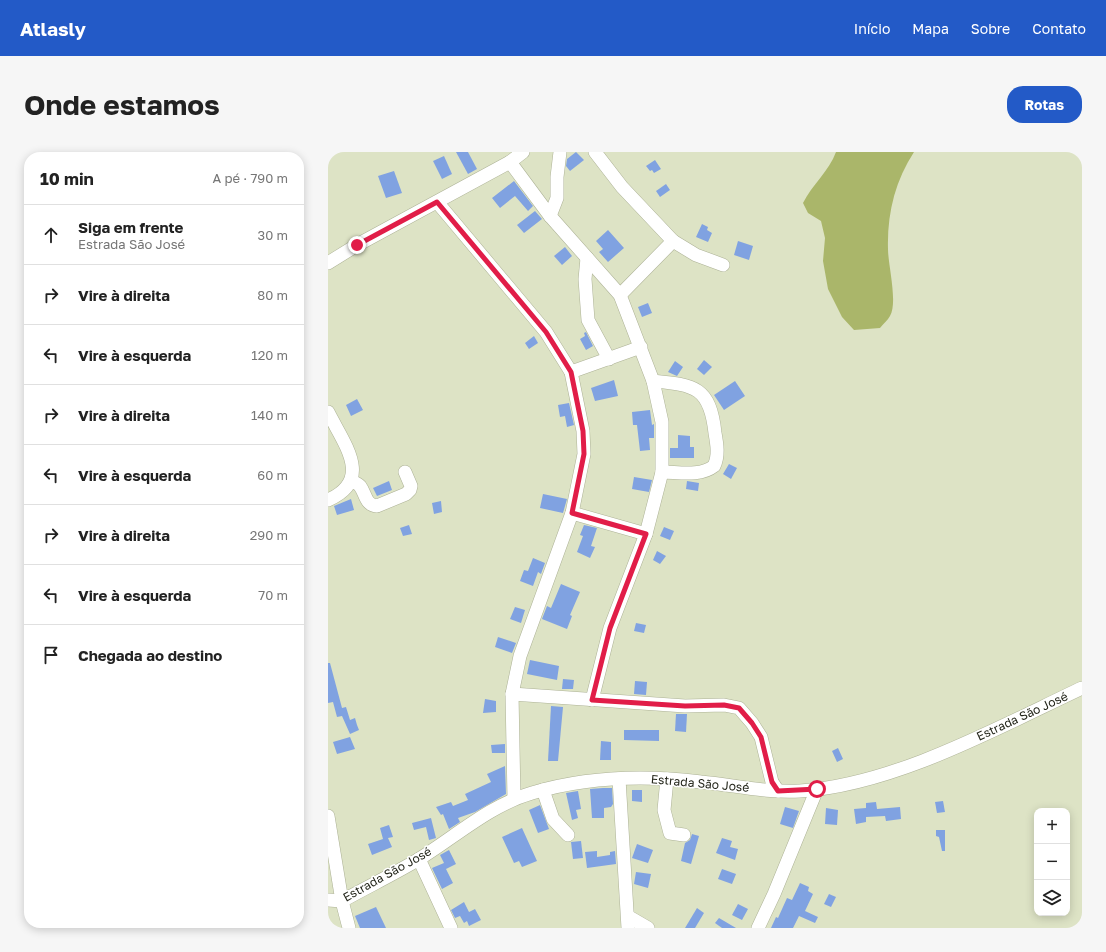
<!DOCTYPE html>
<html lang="pt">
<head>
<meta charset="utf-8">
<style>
  body { margin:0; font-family:"Golos Text",sans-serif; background:#f6f6f6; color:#222 }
  .controls { position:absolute; right:12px; bottom:12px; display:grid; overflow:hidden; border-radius:8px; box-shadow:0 2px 10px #0003 }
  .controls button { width:36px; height:36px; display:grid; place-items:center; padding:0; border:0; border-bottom:1px solid #e0e0e0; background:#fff; color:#222; font:20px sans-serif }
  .stop { position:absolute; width:12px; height:12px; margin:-9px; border:3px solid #e11d48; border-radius:50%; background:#fff }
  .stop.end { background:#e11d48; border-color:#fff; box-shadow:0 1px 4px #0008 }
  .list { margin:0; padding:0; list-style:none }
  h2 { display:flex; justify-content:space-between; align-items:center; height:52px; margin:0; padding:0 16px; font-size:17px }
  h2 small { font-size:13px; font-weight:400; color:#767676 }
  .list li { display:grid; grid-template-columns:26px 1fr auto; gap:12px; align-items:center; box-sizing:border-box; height:60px; padding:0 16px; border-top:1px solid #e0e0e0 }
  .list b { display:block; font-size:15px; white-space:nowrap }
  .list p { margin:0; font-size:13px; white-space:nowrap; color:#767676 }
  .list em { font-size:13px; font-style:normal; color:#767676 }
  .icon { flex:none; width:22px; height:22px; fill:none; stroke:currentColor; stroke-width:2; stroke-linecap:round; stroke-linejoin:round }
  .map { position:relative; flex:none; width:754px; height:776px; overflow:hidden; border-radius:16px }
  header { display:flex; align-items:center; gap:24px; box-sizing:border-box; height:56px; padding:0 20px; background:#235ac7; color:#fff }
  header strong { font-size:19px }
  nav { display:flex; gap:22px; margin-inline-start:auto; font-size:14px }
  .intro { display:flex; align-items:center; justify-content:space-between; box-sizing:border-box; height:96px; padding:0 24px }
  h1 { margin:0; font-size:28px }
  .button { padding:10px 18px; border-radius:16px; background:#235ac7; color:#fff; font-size:14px; font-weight:700 }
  main { display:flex; gap:24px; padding:0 24px }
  aside { flex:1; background:#fff; border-radius:16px; box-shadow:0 2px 10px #0003 }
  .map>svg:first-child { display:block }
</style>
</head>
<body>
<header>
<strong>Atlasly</strong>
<nav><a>Início</a><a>Mapa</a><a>Sobre</a><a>Contato</a></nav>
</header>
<div class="intro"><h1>Onde estamos</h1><a class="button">Rotas</a></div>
<main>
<aside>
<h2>10 min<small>A pé · 790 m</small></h2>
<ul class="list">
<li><svg class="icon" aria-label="ahead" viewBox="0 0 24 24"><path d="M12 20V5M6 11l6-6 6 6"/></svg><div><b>Siga em frente</b><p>Estrada São José</p></div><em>30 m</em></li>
<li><svg class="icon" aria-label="right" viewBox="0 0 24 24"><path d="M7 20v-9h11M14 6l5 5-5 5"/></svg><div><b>Vire à direita</b></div><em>80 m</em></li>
<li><svg class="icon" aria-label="left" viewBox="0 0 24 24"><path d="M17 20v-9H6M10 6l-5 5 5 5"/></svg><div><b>Vire à esquerda</b></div><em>120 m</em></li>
<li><svg class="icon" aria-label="right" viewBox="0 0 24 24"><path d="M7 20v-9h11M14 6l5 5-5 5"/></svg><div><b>Vire à direita</b></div><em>140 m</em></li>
<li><svg class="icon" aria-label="left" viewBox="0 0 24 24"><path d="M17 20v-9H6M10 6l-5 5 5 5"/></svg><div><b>Vire à esquerda</b></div><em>60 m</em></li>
<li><svg class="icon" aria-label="right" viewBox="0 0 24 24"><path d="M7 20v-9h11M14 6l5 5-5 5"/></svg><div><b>Vire à direita</b></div><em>290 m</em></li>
<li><svg class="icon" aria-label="left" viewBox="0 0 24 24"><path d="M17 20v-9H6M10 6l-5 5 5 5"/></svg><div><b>Vire à esquerda</b></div><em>70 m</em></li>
<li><svg class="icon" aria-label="arrive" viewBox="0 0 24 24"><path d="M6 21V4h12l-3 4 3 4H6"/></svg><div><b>Chegada ao destino</b></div></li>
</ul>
</aside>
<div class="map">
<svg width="754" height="776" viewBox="0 0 754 776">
  <rect width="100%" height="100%" fill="#dde3c5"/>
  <path fill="#aab66a" d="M508,0H586C567,29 559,62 560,97C560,113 570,150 562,164C560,168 555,172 552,176L526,178L514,165L500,137L495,109L497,86L493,69L480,61L475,51C484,33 501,19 508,0Z"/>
  <g fill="#80a2e1">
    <path d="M128,0H140L149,17L140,22Z"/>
    <path d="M248,0L256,8L242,19L238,14L239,7Z"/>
    <path d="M116,4L124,22L114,27L105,9Z"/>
    <path d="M327,8L333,17L326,21L324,18L322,19L318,14Z"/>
    <path d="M66,19L74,41L58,46L50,24Z"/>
    <path d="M186,29L205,54L200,59L187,44L172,56L164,46Z"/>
    <path d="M338,32L342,38L332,45L328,39Z"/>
    <path d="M207,59L214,67L196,81L189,73Z"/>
    <path d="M374,72L380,75L379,78L384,81L380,90L368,85Z"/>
    <path d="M280,78L296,96L280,110L271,100L275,97L268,89Z"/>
    <path d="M410,89L425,94L421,108L406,103Z"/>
    <path d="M237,95L244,104L234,113L226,104Z"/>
    <path d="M320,151L324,161L314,165L310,155Z"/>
    <path d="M258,180L265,194L258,198L252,187L257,184L256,181Z"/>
    <path d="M206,184L210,191L201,197L197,191Z"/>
    <path d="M376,208L384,215L376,223L369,217Z"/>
    <path d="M347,209L355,215L349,224L340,220Z"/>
    <path d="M286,228L290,244L267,249L263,236Z"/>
    <path d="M407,229L417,244L396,258L386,243Z"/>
    <path d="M29,247L35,258L23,264L18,253Z"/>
    <path d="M241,251L246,273L239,275L237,264L232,265L230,253Z"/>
    <path d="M322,258L324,273L326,272V286H321L322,298L312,299L309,273H305L304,260Z"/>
    <path d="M350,283L362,284V295H366V306H342V296H350Z"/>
    <path d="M401,312L409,316L403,327L395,322Z"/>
    <path d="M306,325L324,328L321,340L304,337Z"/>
    <path d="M61,329L64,338L49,344L45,336Z"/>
    <path d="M359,329L371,331L370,339L358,337Z"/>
    <path d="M215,342L239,347L235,361L212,356Z"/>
    <path d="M23,347L26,358L9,363L6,354Z"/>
    <path d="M113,349L114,360L106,362L104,351Z"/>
    <path d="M81,373L84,382L75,384L72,376Z"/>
    <path d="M256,373L269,376L263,394L267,395L262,406L249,400L255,384L252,383Z"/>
    <path d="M336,375L346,379L342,388L332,384Z"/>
    <path d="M329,399L338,404L332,412L325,408Z"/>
    <path d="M205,406L217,411L213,422L210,420L205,434L192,429L196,418L200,419Z"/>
    <path d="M233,432L252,440L242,463L244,464L239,477L214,467L219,454L223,456Z"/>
    <path d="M187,455L197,458L193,471L182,467Z"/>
    <path d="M308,471L318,473L316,481L306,479Z"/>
    <path d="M170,485L188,491L184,501L167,495Z"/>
    <path d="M202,508L231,514L229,528L199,522Z"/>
    <path d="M0,511H2L14,556L18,555L22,568L27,566L29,573L31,578L22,582L14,564L9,565L5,550L0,551Z"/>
    <path d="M235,527L246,528L245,537H234Z"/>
    <path d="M307,529L319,530L318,543L306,542Z"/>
    <path d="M157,547L168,549V560L155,561Z"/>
    <path d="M223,554L235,555L230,609H220Z"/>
    <path d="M348,562H359L358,580L347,579Z"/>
    <path d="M296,578H331V589L296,588Z"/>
    <path d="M22,585L27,597L9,602L5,590Z"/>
    <path d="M273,589L283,590V608H272Z"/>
    <path d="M177,592V601H164L163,593Z"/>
    <path d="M510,596L515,607L509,610L504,599Z"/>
    <path d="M177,614L178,642L147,660L130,666L132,670L121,677L115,662L113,663L108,655L123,650L125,654L140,648L137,642L163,630L159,622Z"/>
    <path d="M275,636H284L285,652L283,655L276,656V666H264L262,637Z"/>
    <path d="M304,638H314V650L304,649Z"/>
    <path d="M250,639L253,657L248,658L250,666L244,668L238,641Z"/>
    <path d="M615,649L617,660L609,661L607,650Z"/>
    <path d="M548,650L549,657L572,655L573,667L558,669L557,664L538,665V670L528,672L526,657L538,656V651Z"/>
    <path d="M212,653L221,677L210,681L201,658Z"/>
    <path d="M457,655L471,659L465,676L452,672Z"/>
    <path d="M498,656L510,658L509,673L497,672Z"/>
    <path d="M103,666L108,686L101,688L98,675L86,678L84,671Z"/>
    <path d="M61,673L65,685L60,686L64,695L44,703L40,692L55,687L52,676Z"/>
    <path d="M194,676L209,709L194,715L191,709L186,711L174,685Z"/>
    <path d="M608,678H617V699H614L611,685L608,684Z"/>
    <path d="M364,682L371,684L363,712L353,709L357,691L362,688Z"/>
    <path d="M394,686L404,689L402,695L410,697L407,708L388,701Z"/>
    <path d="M253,689L255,706L245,707L243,690Z"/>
    <path d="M309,692L325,698L320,711L304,706Z"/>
    <path d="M121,698L128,712L118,717L125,731L114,737L104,716L116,711L112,703Z"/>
    <path d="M269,699V705L282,703V700L287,699L288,712L259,716L257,700Z"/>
    <path d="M394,717L408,722L404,732L390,727Z"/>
    <path d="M308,720L323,722L320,736L306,732Z"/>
    <path d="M472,731L481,735L480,739L485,742L477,759L490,765L487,771L471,764L465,776H443L448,765L450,766L459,746L464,748Z"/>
    <path d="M501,742L508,745L503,755L496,752Z"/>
    <path d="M136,750L141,760L147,757L153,768L141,774L139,769L136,771L132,764L127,766L123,758Z"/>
    <path d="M410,752L420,757L414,768L404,763Z"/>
    <path d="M48,755L58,776H32L27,764Z"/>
    <path d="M369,756L376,761L367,776H357Z"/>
    <path d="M391,766L408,776H394L387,771Z"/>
  </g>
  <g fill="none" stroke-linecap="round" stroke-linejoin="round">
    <defs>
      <g id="minor">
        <path d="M267,0L294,35L345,89L368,103L395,113"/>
        <path d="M182,10L222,64L292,143L325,229L334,270V320L318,382L282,476L264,548"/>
        <path d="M109,50L218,180L243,220L255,279L256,302L244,361L192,504L184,542L186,647"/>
        <path d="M222,64L229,46V25L232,0"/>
        <path d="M259,106L257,127L260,168L281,207"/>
        <path d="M0,111L29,93L182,10L195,0"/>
        <path d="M292,143L345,89"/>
        <path d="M243,220L313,195"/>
        <path d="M325,229C366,233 382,234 387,281C389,292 391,304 386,314C372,325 350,320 334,320"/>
        <path d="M0,260C16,292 46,328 0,348"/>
        <path d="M24,329C26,330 30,332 32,334C38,342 37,353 49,354L78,342L82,338L83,334L77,320"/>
        <path d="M244,361L318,382"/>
        <path d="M184,542L357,554L396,553L411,556L424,571L433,585L444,630L450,639"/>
        <path d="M291,627L300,776"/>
        <path d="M339,627L336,658L342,681L356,683"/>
        <path d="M215,638L225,667L240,683"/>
        <path d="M0,664L14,749L21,776"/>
        <path d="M91,707L123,776"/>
        <path d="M0,748L14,749C39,735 66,722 91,707C127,685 162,653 204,641C258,625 317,623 373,630C406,633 439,641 472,639C566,633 669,576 754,536"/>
        <path d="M301,765L320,776"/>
        <path d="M430,776L446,742L489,637"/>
      </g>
    </defs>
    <use href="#minor" stroke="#adb296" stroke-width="14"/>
    <use href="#minor" stroke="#fff" stroke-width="13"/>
  </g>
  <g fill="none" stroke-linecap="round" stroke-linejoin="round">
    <path stroke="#e11d48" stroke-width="5" d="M29,93L109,50L218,180L243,220L255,279L256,302L244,361L318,382L282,476L264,548L357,554L396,553L411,556L424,571L433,585L444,630L450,639L489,637"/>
  </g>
  <g text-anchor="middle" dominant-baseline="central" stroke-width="3" stroke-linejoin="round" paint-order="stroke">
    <g font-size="12" fill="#23251a" stroke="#fff">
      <text transform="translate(694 564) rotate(-25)">Estrada São José</text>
      <text transform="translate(372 631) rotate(5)">Estrada São José</text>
      <text transform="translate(59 722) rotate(-29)">Estrada São José</text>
    </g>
  </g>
</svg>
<div class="controls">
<button>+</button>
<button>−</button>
<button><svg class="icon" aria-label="layers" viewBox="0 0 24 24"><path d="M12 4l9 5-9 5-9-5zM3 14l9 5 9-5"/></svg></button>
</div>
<div class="stop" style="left:489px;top:637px"></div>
<div class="stop end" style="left:29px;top:93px"></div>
</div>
</main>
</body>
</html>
